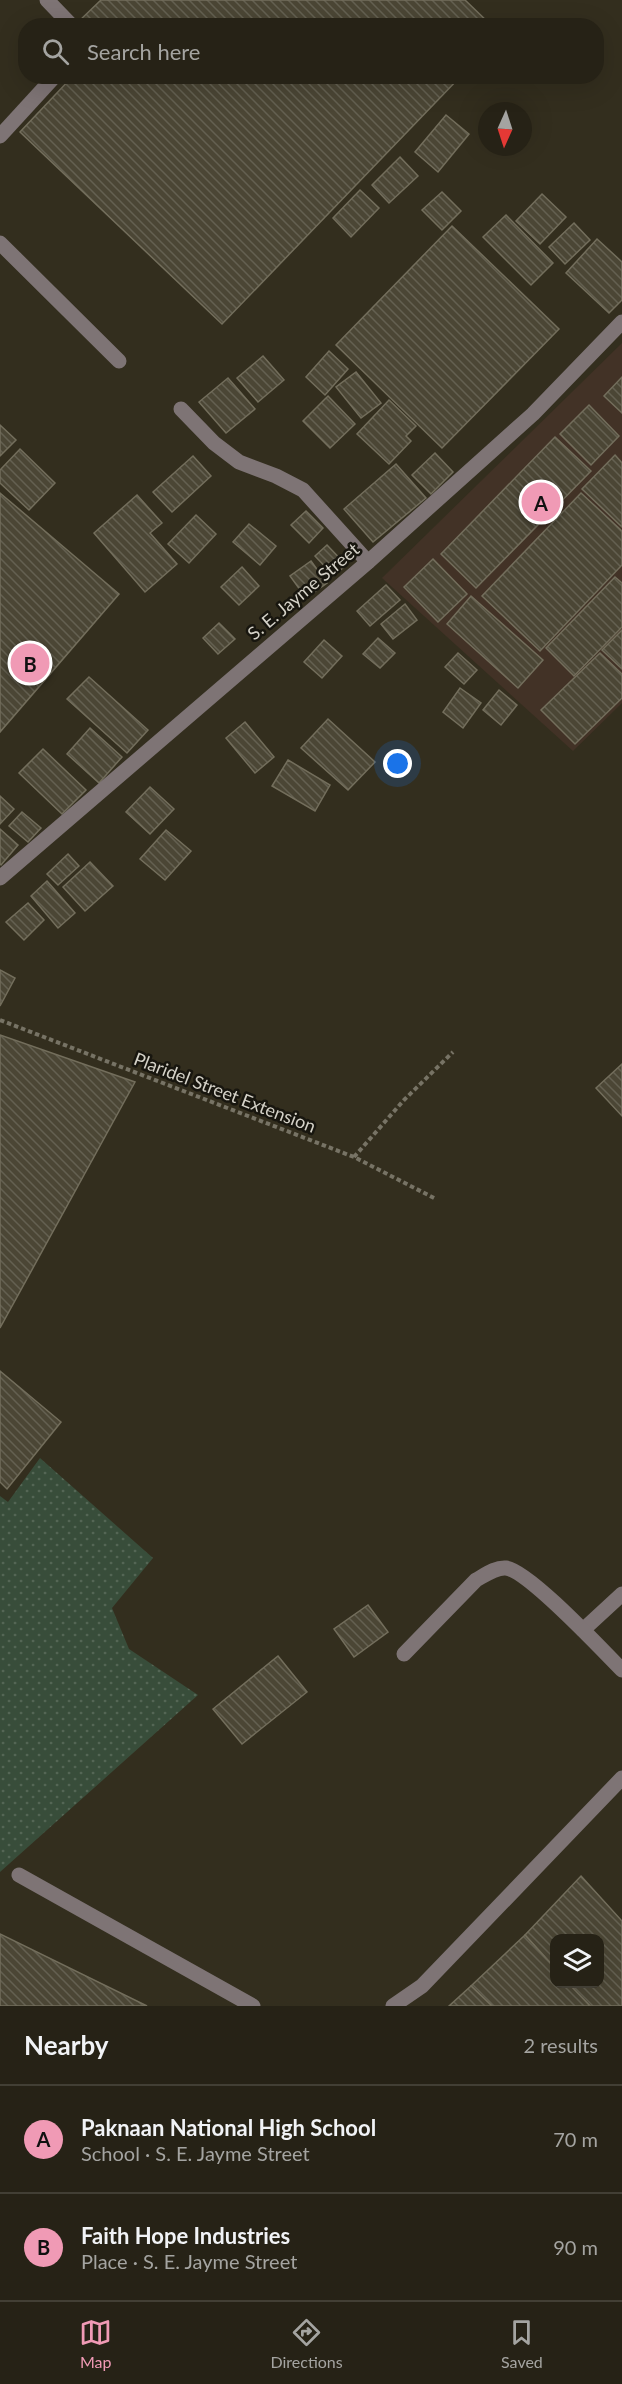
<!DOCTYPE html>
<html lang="en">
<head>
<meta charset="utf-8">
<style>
  body { margin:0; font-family:Lato,sans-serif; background:#322f23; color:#f1f3f6 }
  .controls { position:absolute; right:18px; bottom:18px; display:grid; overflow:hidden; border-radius:12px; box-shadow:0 6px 24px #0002 }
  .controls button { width:54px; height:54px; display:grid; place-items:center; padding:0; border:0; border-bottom:2px solid #423f35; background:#262216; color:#f1f3f6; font:30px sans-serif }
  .compass { position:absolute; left:478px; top:102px; width:54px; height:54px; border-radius:50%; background:#262216; box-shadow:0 6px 24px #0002; rotate:183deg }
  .you { position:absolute; left:398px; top:764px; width:21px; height:21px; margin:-15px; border:4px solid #fff; border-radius:50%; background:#1a73e8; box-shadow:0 0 0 9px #1a73e833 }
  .badge { display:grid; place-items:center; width:39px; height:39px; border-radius:50%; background:#f09ab5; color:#111; font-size:20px; font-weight:700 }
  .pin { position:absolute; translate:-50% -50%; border:3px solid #fff; box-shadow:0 2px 6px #0006 }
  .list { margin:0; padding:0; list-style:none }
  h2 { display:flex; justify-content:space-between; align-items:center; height:78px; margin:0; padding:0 24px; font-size:26px }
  h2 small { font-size:20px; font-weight:400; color:#a4a4a1 }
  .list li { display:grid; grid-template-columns:39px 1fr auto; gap:18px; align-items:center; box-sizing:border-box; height:108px; padding:0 24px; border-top:2px solid #423f35 }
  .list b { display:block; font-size:22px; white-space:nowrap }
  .list p { margin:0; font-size:20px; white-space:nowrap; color:#a4a4a1 }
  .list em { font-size:20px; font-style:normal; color:#a4a4a1 }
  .icon { flex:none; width:33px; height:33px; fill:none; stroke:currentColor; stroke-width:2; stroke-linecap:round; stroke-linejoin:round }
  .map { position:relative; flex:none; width:622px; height:2006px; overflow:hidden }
  .search { position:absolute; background:#262216; box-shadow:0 6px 24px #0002; left:18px; right:18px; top:18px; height:66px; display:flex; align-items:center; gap:15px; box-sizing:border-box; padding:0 21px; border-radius:24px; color:#a4a4a1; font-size:22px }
  .sheet { height:294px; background:#262216 }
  nav { display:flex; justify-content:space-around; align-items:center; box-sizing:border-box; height:84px; border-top:2px solid #423f35; background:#262216; font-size:16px; color:#a4a4a1 }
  nav a { display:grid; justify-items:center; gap:3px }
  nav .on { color:#f09ab5 }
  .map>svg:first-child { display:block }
</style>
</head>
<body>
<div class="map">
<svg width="622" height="2006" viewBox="0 0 622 2006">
  <defs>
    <pattern id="grass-dots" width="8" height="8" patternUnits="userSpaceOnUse" patternTransform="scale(1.5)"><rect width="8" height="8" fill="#384d3a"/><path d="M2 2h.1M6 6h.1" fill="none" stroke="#546655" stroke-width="1.8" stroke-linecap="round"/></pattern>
    <pattern id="building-back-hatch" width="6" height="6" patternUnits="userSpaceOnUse" patternTransform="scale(1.5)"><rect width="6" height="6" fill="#4b4635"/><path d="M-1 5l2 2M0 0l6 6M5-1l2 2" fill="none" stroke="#646051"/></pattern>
  </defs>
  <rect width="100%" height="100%" fill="#332e1e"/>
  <path fill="#423226" d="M622,343V703L573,751L382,578Z"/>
  <path fill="url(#grass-dots)" d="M40,1458L153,1558L112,1608L129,1649L198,1695L0,1872V1496L8,1502Z"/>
  <g fill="url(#building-back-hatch)" stroke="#736e5c" stroke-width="1.5">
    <path d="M101,0H465L492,26H81L78,22Z"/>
    <path d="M73,76H461L222,324L20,132Z"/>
    <path d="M446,115L469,134L438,172L415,152Z"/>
    <path d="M400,157L418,176L389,203L372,185Z"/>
    <path d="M360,190L379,208L351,237L333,218Z"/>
    <path d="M442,192L461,211L442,230L422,210Z"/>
    <path d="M542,194L566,217L540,244L516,221Z"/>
    <path d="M506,215L553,263L531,285L483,237Z"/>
    <path d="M574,223L590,240L565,264L549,247Z"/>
    <path d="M452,226L559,329L442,448L336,345Z"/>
    <path d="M597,239L622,262V300L609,313L566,273Z"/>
    <path d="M329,351L348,369L325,395L306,377Z"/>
    <path d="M263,356L284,380L258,402L237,378Z"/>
    <path d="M356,372L381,403L361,418L336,387Z"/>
    <path d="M622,377V413L604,396Z"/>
    <path d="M228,378L255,409L226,433L199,402Z"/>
    <path d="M328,396L355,424L330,448L303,421Z"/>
    <path d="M389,400L416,426L406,436L411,441L389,464L357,434Z"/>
    <path d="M589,405L619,436L591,465L560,434Z"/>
    <path d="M0,425L16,440L0,456Z"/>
    <path d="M555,437L591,471L476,588L441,554Z"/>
    <path d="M20,449L55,483L29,510L0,483V470Z"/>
    <path d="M435,453L453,472L431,494L412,475Z"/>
    <path d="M615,455L622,463V527L582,489Z"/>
    <path d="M193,456L211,476L172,512L153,492Z"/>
    <path d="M396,464L426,498L373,542L344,509Z"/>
    <path d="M0,493L119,594L0,732Z"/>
    <path d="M581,493L622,531V565L540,651L482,596Z"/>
    <path d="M137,495L162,523L150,533L177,564L145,592L94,533Z"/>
    <path d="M306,511L323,528L309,543L291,525Z"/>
    <path d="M196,515L216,534L189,563L168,544Z"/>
    <path d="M249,524L276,546L260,565L233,542Z"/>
    <path d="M327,545L346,565L334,576L315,556Z"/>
    <path d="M433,559L467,594L438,622L404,587Z"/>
    <path d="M311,561L327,583L306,598L290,576Z"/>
    <path d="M242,567L259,586L239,605L221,587Z"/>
    <path d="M615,577L622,583V627L574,676L546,648Z"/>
    <path d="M386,585L400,600L370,626L357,611Z"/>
    <path d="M471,596L543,660L518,688L447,624Z"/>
    <path d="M405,604L417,620L393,639L381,624Z"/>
    <path d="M219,623L235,639L218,654L203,638Z"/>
    <path d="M622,630V669L602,650Z"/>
    <path d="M378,638L395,653L380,668L363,654Z"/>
    <path d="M324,640L342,656L322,678L304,662Z"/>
    <path d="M458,653L477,670L464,684L445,667Z"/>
    <path d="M600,653L622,674V698L575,744L541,710Z"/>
    <path d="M89,677L148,730L127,753L67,699Z"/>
    <path d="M460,688L481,703L463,728L443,712Z"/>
    <path d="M499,690L517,705L501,725L483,710Z"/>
    <path d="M328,719L375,762L348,790L301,748Z"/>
    <path d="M245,722L274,757L255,773L226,738Z"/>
    <path d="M90,728L122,757L99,783L67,754Z"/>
    <path d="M43,749L86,790L62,814L19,773Z"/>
    <path d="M288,760L330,785L315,811L272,786Z"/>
    <path d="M150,787L174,809L150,834L126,812Z"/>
    <path d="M0,796L14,809L0,824Z"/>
    <path d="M22,812L41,828L28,842L9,826Z"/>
    <path d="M0,829L18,845L1,865L0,864Z"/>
    <path d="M166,830L191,851L165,880L140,859Z"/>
    <path d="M68,854L79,866L58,885L47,874Z"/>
    <path d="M90,862L113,886L85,911L63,887Z"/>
    <path d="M47,881L75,913L58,928L31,896Z"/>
    <path d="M28,903L44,920L24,940L6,922Z"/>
    <path d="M0,970L15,978L0,1006Z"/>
    <path d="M0,1035L135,1082L0,1328Z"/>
    <path d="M622,1064V1116L596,1088Z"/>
    <path d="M0,1371L61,1422L7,1489L0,1482Z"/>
    <path d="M368,1605L388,1632L354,1657L334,1629Z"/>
    <path d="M278,1656L307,1692L242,1744L213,1709Z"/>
    <path d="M581,1876L622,1921V2006H590L569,1984H600V1938H554V1967L525,1935Z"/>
    <path d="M0,1934L147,2006H0Z"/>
    <path d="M525,1935L554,1967V1984H569L590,2006H492L471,1986Z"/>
    <path d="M471,1986L492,2006H449Z"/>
  </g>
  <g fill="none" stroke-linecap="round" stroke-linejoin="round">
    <g stroke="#777365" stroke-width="4" stroke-dasharray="4.5 3" stroke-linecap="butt">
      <path d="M0,1020L354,1157L436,1199"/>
      <path d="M354,1157L404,1100L453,1052"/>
    </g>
    <g stroke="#7e7475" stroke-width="15">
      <path d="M47,0L72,26"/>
      <path d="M0,136L55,76"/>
      <path d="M0,243L119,361"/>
      <path d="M181,409L214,443L239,462L276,476L303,490L368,562"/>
      <path d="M0,878L368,562L533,414L622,322"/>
      <path d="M583,1630L622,1594"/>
      <path d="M404,1654L476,1580C485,1575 496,1567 506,1568C529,1571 603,1651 622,1670"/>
      <path d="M19,1875L253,2006"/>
      <path d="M393,2006L422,1986L622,1778"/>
    </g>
  </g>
  <g text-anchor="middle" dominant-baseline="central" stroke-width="5" stroke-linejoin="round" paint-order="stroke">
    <g font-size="18" fill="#d5d2c8" stroke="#18160f">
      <text transform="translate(303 591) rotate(-40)">S. E. Jayme Street</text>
      <text transform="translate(225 1092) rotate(21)">Plaridel Street Extension</text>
    </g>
  </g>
</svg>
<div class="controls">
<button><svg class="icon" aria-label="layers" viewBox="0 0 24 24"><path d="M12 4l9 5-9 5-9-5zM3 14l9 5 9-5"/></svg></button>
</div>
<svg class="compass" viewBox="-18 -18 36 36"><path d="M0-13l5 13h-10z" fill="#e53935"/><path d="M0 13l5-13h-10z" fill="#a4a4a1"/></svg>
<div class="you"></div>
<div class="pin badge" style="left:541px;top:502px">A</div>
<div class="pin badge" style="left:30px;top:663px">B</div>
<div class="search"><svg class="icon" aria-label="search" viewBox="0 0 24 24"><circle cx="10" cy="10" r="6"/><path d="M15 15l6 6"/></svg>Search here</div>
</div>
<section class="sheet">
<h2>Nearby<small>2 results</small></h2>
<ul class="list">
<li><span class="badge">A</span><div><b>Paknaan National High School</b><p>School · S. E. Jayme Street</p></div><em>70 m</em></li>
<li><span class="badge">B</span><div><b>Faith Hope Industries</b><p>Place · S. E. Jayme Street</p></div><em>90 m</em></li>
</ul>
</section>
<nav>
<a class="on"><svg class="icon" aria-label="map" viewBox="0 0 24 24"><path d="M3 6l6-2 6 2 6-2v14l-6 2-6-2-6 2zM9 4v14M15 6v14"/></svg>Map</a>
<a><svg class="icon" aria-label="directions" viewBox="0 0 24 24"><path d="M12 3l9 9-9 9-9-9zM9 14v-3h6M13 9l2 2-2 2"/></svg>Directions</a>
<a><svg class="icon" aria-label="saved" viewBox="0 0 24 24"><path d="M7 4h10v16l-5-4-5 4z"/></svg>Saved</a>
</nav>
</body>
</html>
